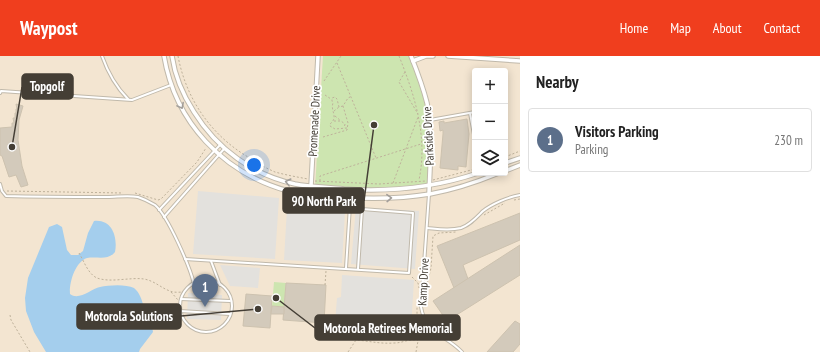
<!DOCTYPE html>
<html lang="en">
<head>
<meta charset="utf-8">
<style>
  body { margin:0; font-family:"PT Sans Narrow",sans-serif; background:#f6f6f6; color:#222 }
  .controls { position:absolute; right:12px; top:12px; display:grid; overflow:hidden; border-radius:4px; box-shadow:0 2px 10px #0003 }
  .controls button { width:36px; height:36px; display:grid; place-items:center; padding:0; border:0; border-bottom:1px solid #e0e0e0; background:#fff; color:#222; font:20px sans-serif }
  .you { position:absolute; left:254px; top:109px; width:14px; height:14px; margin:-10px; border:3px solid #fff; border-radius:50%; background:#1a73e8; box-shadow:0 0 0 6px #1a73e833 }
  .badge { display:grid; place-items:center; width:26px; height:26px; border-radius:50%; background:#f03e1e; color:#fff; font-size:13px; font-weight:700 }
  .pin { position:absolute; translate:-50% -33px; filter:drop-shadow(0 1px 2px #0008) }
  .pin::after { content:''; position:absolute; top:21px; width:14px; height:12px; background:inherit; clip-path:polygon(0 0,100% 0,50% 100%) }
  .list { margin:0; padding:0; list-style:none }
  h2 { display:flex; justify-content:space-between; align-items:center; height:52px; margin:0; padding:0 16px; font-size:17px }
  h2 small { font-size:13px; font-weight:400; color:#767676 }
  .list li { display:grid; grid-template-columns:26px 1fr auto; gap:12px; align-items:center; box-sizing:border-box; height:64px; margin:0 8px 8px; padding:0 8px; border:1px solid #e0e0e0; border-radius:4px }
  .list b { display:block; font-size:15px; white-space:nowrap }
  .list p { margin:0; font-size:13px; white-space:nowrap; color:#767676 }
  .list em { font-size:13px; font-style:normal; color:#767676 }
  .icon { flex:none; width:22px; height:22px; fill:none; stroke:currentColor; stroke-width:2; stroke-linecap:round; stroke-linejoin:round }
  .map { position:relative; flex:none; width:520px; height:296px; overflow:hidden }
  header { display:flex; align-items:center; gap:24px; box-sizing:border-box; height:56px; padding:0 20px; background:#f03e1e; color:#fff }
  header strong { font-size:19px }
  nav { display:flex; gap:22px; margin-inline-start:auto; font-size:14px }
  main { display:flex }
  aside { flex:1; background:#fff }
  .map>svg:first-child { display:block }
</style>
</head>
<body>
<header>
<strong>Waypost</strong>
<nav><a>Home</a><a>Map</a><a>About</a><a>Contact</a></nav>
</header>
<main>
<div class="map">
<svg width="520" height="296" viewBox="0 0 520 296">
  <rect width="100%" height="100%" fill="#f2eee5"/>
  <path fill="#f3e5d1" fill-rule="evenodd" d="M0,0H520V296H0ZM475,15H505V117H475Z"/>
  <g fill="#cde5b0">
    <path d="M323,0H411L421,26L429,64V130L390,134L315,131Z"/>
    <path d="M274,226L286,227L284,251L272,250Z"/>
  </g>
  <g fill="#e3e1dd">
    <path d="M198,135L279,142L275,203L193,198Z"/>
    <path d="M356,151L419,155L415,213L351,208Z"/>
    <path d="M287,152L345,156L342,207L284,204Z"/>
    <path d="M220,209L260,212L258,232L230,230Z"/>
    <path d="M342,219L414,224L411,272L335,267L337,242L341,241Z"/>
    <path d="M188,237L222,239L221,264L187,263Z"/>
  </g>
  <path fill="#a4ceed" d="M94,165C112,163 118,181 115,196C108,205 97,200 87,202C75,206 69,227 70,238C79,245 91,233 100,231C109,229 126,228 134,232C140,237 142,244 144,252C146,260 152,266 153,276L140,293L139,296H46L34,276L26,255L25,242L28,222L49,171L57,168L62,171L67,194L71,199H78L83,195L88,177Z"/>
  <g fill="#d3cabb" stroke="#cdc2af">
    <path d="M16,48L23,50L19,64L18,84L22,110L28,129L21,131L16,119L9,121L2,100L0,99V72L12,71V67H14L13,62H15V57H16V53H17Z"/>
    <path d="M467,63L469,78L466,111L458,110V114L440,112L443,78V74L440,75L439,66L444,65V67Z"/>
    <path d="M520,157V184L463,209L468,223L454,232L437,190Z"/>
    <path d="M520,189V219L447,265L433,245Z"/>
    <path d="M286,227L326,229L324,267L283,264Z"/>
    <path d="M246,238L272,240L270,272L243,270Z"/>
    <path d="M272,250L284,251V258H271Z"/>
    <path d="M515,265L520,268V288L513,296H487Z"/>
  </g>
  <g fill="none" stroke-linecap="round" stroke-linejoin="round">
    <defs>
      <g id="lane">
        <path d="M102,0C108,17 115,30 128,43"/>
        <path d="M0,37L1,35L132,44L171,29"/>
        <path d="M470,57L475,84"/>
        <path d="M430,64L475,56"/>
        <path d="M0,128L2,135L6,140C40,141 74,141 107,141C117,141 128,139 138,141C144,143 150,146 155,149C168,160 190,211 194,228"/>
        <path d="M429,138L421,251C426,279 445,278 462,296"/>
        <path d="M159,154L220,89"/>
        <path d="M164,161L224,93"/>
        <path d="M427,172C438,173 449,175 461,172C470,169 476,162 483,155C492,148 508,141 520,139"/>
        <path d="M185,203L409,217L413,157L362,153L358,213"/>
        <path d="M211,205L220,229"/>
        <path d="M346,212L351,134"/>
        <circle cx="206" cy="250" r="26"/>
        <path d="M181,243L230,245"/>
        <path d="M180,255L230,258"/>
      </g>
      <g id="street">
        <path d="M164,0C175,66 223,117 288,135C305,139 322,140 339,141C369,143 400,143 430,138C453,134 477,126 499,117"/>
        <path d="M172,0C175,21 183,39 194,56C217,93 253,119 295,128C311,131 327,131 344,133C390,136 434,132 478,117"/>
        <path d="M411,0C417,15 423,31 427,47C433,76 430,108 429,138"/>
        <path d="M448,0L520,5"/>
        <path d="M413,5L426,0H433"/>
        <path d="M505,107L520,102"/>
        <path d="M505,115L520,109"/>
        <path d="M311,130L318,0"/>
      </g>
    </defs>
    <use href="#lane" stroke="#c0b9ab" stroke-width="4"/>
    <use href="#street" stroke="#c0b9ab" stroke-width="5.5"/>
    <g stroke="#beb19a" stroke-width="1" stroke-dasharray="2 2" stroke-linecap="butt">
      <path d="M178,0C186,43 211,79 248,101C256,107 266,112 275,116C286,119 297,121 308,123"/>
      <path d="M399,0C415,40 428,81 419,124"/>
      <path d="M337,7L376,102"/>
      <path d="M405,16L399,26L418,58"/>
      <path d="M324,25L341,0"/>
      <path d="M325,39L331,43"/>
      <path d="M343,50L339,51L337,43L335,41L332,42V45L333,47C330,55 339,61 330,68V70L335,73L347,72"/>
      <path d="M334,55L339,51"/>
      <path d="M335,60L341,65"/>
      <path d="M334,65H341L345,68L344,72"/>
      <path d="M323,81L347,74L348,67L343,50L348,42L350,41"/>
      <path d="M505,101L520,95"/>
      <path d="M433,124L475,113"/>
      <path d="M315,125L379,128L426,125"/>
      <path d="M320,125V120L421,88"/>
      <path d="M393,127L418,61"/>
      <path d="M7,135L123,137"/>
      <path d="M135,137L158,144L161,143L197,106L206,92"/>
      <path d="M514,144L520,143"/>
      <path d="M484,159L505,147"/>
      <path d="M79,197C84,205 88,218 97,222C111,227 130,221 144,223C155,225 161,232 170,235C174,237 180,236 185,236"/>
      <path d="M412,221L418,227L419,232"/>
      <path d="M325,229L326,215"/>
      <path d="M425,229L427,228L431,212L433,180L439,177L456,176"/>
      <path d="M171,236L178,244"/>
      <path d="M10,259L11,264L30,296"/>
      <path d="M320,267V274L325,278L332,280L355,284"/>
      <path d="M348,296L356,284C369,285 380,288 394,287C403,287 407,283 418,284L420,279L417,269V251"/>
      <path d="M416,296L418,285"/>
    </g>
    <use href="#lane" stroke="#fff" stroke-width="2"/>
    <use href="#street" stroke="#fff" stroke-width="3.5"/>
  </g>
  <defs><path id="oneway-chevron" d="M-2-3.5L2.5 0L-2 3.5" fill="none" stroke-width="1.6" stroke-linecap="round" stroke-linejoin="round"/></defs>
  <g stroke="#a29e9a">
    <use href="#oneway-chevron" transform="translate(181 50) rotate(62)"/>
    <use href="#oneway-chevron" transform="translate(288 126) rotate(-166)"/>
    <use href="#oneway-chevron" transform="translate(389 142) rotate(-2)"/>
  </g>
  <g text-anchor="middle" dominant-baseline="central" stroke-width="3.5" stroke-linejoin="round" paint-order="stroke">
    <g font-size="12" fill="#443e35" stroke="#fff">
      <text transform="translate(314 65) rotate(-87)">Promenade Drive</text>
      <text transform="translate(428 80) rotate(-93)">Parkside Drive</text>
      <text transform="translate(423 226) rotate(-87)">Kamp Drive</text>
    </g>
  </g>
  <path fill="none" stroke="#443e35" stroke-width="1.5" d="M12 91L22 31M374 69L364 145M258 253L181 260M276 242L315 272"/>
  <g fill="#443e35" stroke="#fff" stroke-width="1.5">
    <circle cx="12" cy="91" r="4"/>
    <circle cx="374" cy="69" r="4"/>
    <circle cx="258" cy="253" r="4"/>
    <circle cx="276" cy="242" r="4"/>
  </g>
  <g fill="#443e35" stroke="#443e35" stroke-width="1.5">
    <rect x="22" y="18" width="51" height="25" rx="4"/>
    <rect x="283" y="132" width="81" height="25" rx="4"/>
    <rect x="77" y="248" width="104" height="25" rx="4"/>
    <rect x="315" y="259" width="145" height="25" rx="4"/>
  </g>
  <g font-size="13" text-anchor="middle" font-weight="bold" fill="#fff">
    <text x="47" y="35">Topgolf</text>
    <text x="324" y="150">90 North Park</text>
    <text x="129" y="265">Motorola Solutions</text>
    <text x="388" y="277">Motorola Retirees Memorial</text>
  </g>
</svg>
<div class="controls">
<button>+</button>
<button>−</button>
<button><svg class="icon" aria-label="layers" viewBox="0 0 24 24"><path d="M12 4l9 5-9 5-9-5zM3 14l9 5 9-5"/></svg></button>
</div>
<div class="you"></div>
<div class="pin badge" style="left:205px;top:251px;background:#5c6f8a">1</div>
</div>
<aside>
<h2>Nearby<small></small></h2>
<ul class="list">
<li><span class="badge" style="background:#5c6f8a">1</span><div><b>Visitors Parking</b><p>Parking</p></div><em>230 m</em></li>
</ul>
</aside>
</main>
</body>
</html>
